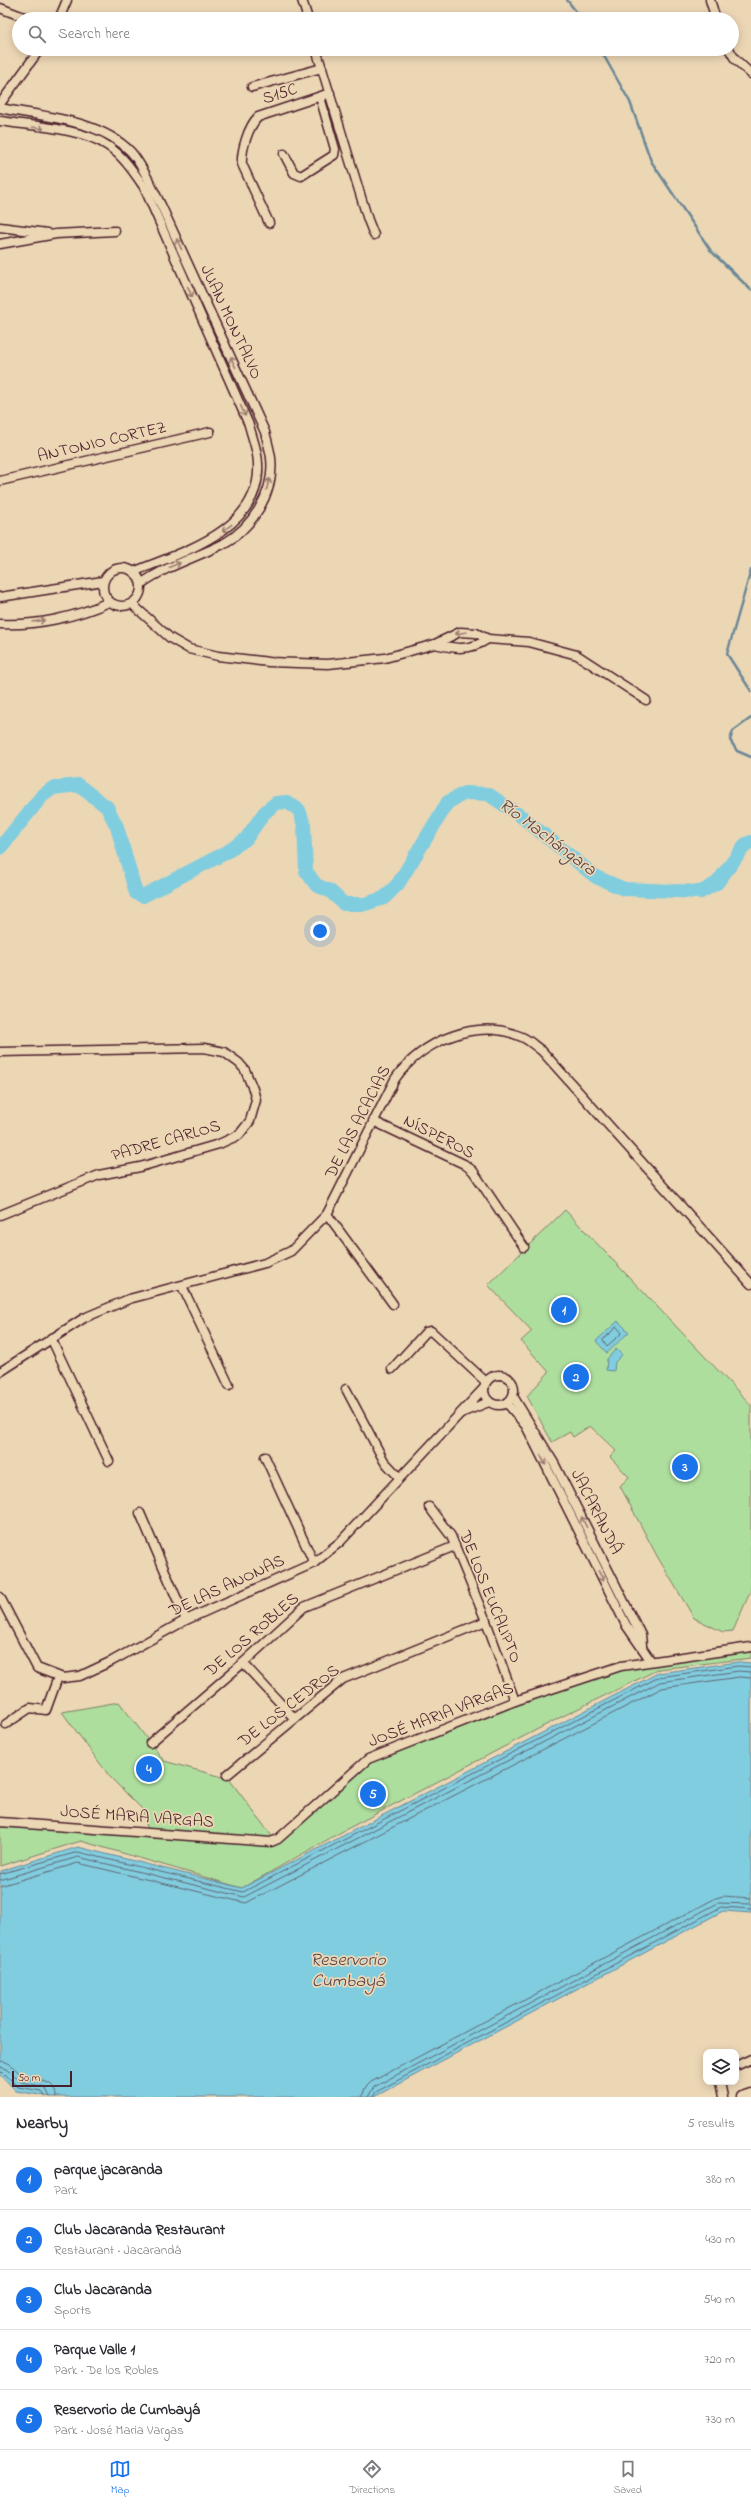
<!DOCTYPE html>
<html lang="en">
<head>
<meta charset="utf-8">
<style>
  body { margin:0; font-family:"Indie Flower",sans-serif; background:#f2f2f3; color:#2b2b33 }
  .controls { position:absolute; right:12px; bottom:12px; display:grid; overflow:hidden; border-radius:8px; box-shadow:0 2px 10px #0003 }
  .controls button { width:36px; height:36px; display:grid; place-items:center; padding:0; border:0; border-bottom:1px solid #e1e1e2; background:#fff; color:#2b2b33; font:20px sans-serif }
  .scale { position:absolute; left:12px; bottom:10px; width:60px; box-sizing:border-box; padding-left:4px; border:2px solid #4a1f2b; border-top:0; font-size:11px; line-height:14px; white-space:nowrap; color:#4a1f2b; -webkit-text-stroke:3px #ecd7b5; paint-order:stroke }
  .you { position:absolute; left:320px; top:931px; width:14px; height:14px; margin:-10px; border:3px solid #fff; border-radius:50%; background:#1a73e8; box-shadow:0 0 0 6px #1a73e833 }
  .badge { display:grid; place-items:center; width:26px; height:26px; border-radius:50%; background:#1a73e8; color:#fff; font-size:13px; font-weight:700 }
  .pin { position:absolute; translate:-50% -50%; border:2px solid #fff; box-shadow:0 1px 4px #0006 }
  .list { margin:0; padding:0; list-style:none }
  h2 { display:flex; justify-content:space-between; align-items:center; height:52px; margin:0; padding:0 16px; font-size:17px }
  h2 small { font-size:13px; font-weight:400; color:#7c7c81 }
  .list li { display:grid; grid-template-columns:26px 1fr auto; gap:12px; align-items:center; box-sizing:border-box; height:60px; padding:0 16px; border-top:1px solid #e1e1e2 }
  .list b { display:block; font-size:15px; white-space:nowrap }
  .list p { margin:0; font-size:13px; white-space:nowrap; color:#7c7c81 }
  .list em { font-size:13px; font-style:normal; color:#7c7c81 }
  .icon { flex:none; width:22px; height:22px; fill:none; stroke:currentColor; stroke-width:2; stroke-linecap:round; stroke-linejoin:round }
  .map { position:relative; flex:none; width:751px; height:2097px; overflow:hidden }
  .search { position:absolute; background:#fff; box-shadow:0 2px 10px #0003; left:12px; right:12px; top:12px; height:44px; display:flex; align-items:center; gap:10px; box-sizing:border-box; padding:0 14px; border-radius:22px; color:#7c7c81; font-size:15px }
  .sheet { height:352px; background:#fff }
  nav { display:flex; justify-content:space-around; align-items:center; box-sizing:border-box; height:56px; border-top:1px solid #e1e1e2; background:#fff; font-size:11px; color:#7c7c81 }
  nav a { display:grid; justify-items:center; gap:2px }
  nav .on { color:#1a73e8 }
  .map>svg:first-child { display:block }
</style>
</head>
<body>
<div class="map">
<svg width="751" height="2097" viewBox="0 0 751 2097">
  <rect width="100%" height="100%" fill="#ecd7b5"/>
  <filter id="ink" filterUnits="userSpaceOnUse"><feTurbulence type="fractalNoise" baseFrequency=".025" numOctaves="2"/><feDisplacementMap in="SourceGraphic" scale="8" xChannelSelector="R" yChannelSelector="G"/><feConvolveMatrix kernelMatrix="1 2 1 2 8 2 1 2 1" color-interpolation-filters="sRGB"/></filter>
  <g filter="url(#ink)">
    <g fill="#aede9e" stroke="#7c7e64">
      <path d="M565,1210L751,1405V1590L733,1631L723,1632L694,1618L657,1556L620,1486L629,1477L610,1457L616,1451L590,1426L573,1437L570,1432L552,1442L527,1396L549,1372L521,1341L532,1331L488,1285Z"/>
      <path d="M751,1648V1658L659,1669L563,1716L343,1831L242,1888L81,1841L0,1866V1827L144,1835L274,1846L370,1761L580,1674L678,1654Z"/>
      <path d="M119,1702L164,1761L229,1779L274,1839L148,1831L143,1810L110,1777L62,1712Z"/>
    </g>
    <g fill="#80cddf" stroke="#6a8797">
      <path d="M618,1321L629,1332L607,1353L596,1341Z"/>
      <path d="M616,1349L622,1355L615,1362L614,1371L606,1370L607,1359Z"/>
      <path d="M738,1662L751,1663V1913L723,1911L374,2097H51L16,2091L0,2074V1871L78,1847L242,1888L658,1673Z"/>
    </g>
    <g fill="none" stroke-linecap="round" stroke-linejoin="round">
      <g stroke="#606573" stroke-width="1">
        <path d="M617,1327L622,1333L607,1346L603,1340Z"/>
        <path d="M0,1874L78,1852L243,1892L659,1677L738,1666L751,1667"/>
        <path d="M0,1880L78,1857L244,1897L660,1682L739,1671L751,1672"/>
        <path d="M0,1886L78,1863L246,1903L662,1688L739,1677L751,1678"/>
        <path d="M0,2061C12,2061 14,2070 23,2076C35,2084 55,2075 56,2097"/>
        <path d="M0,2067L7,2069L21,2082L45,2087L50,2097"/>
        <path d="M0,2072L4,2073L18,2087L42,2091L45,2097"/>
        <path d="M362,2097L365,2088L371,2082L716,1898L723,1896L751,1898"/>
        <path d="M368,2097L374,2087L718,1903L751,1904"/>
        <path d="M373,2097L376,2092L721,1907L751,1909"/>
      </g>
      <g stroke="#6a8797" stroke-width="2.5">
        <path d="M567,0L582,19"/>
        <path d="M600,49L630,102L651,161L711,251L751,290"/>
        <path d="M751,570L727,654L751,691"/>
        <path d="M751,718L733,731L730,740L737,751L751,757"/>
      </g>
      <path stroke="#80cddf" stroke-width="14" d="M0,848L42,796L53,788L78,785L107,807L117,827L136,893L143,896L227,852L246,839L264,813L276,803L287,802L299,810L304,825L306,871L316,885L330,891L344,904H365L384,898L398,884L448,802L465,793L488,794L522,817L596,877L624,889L701,892L717,883L746,844L751,842"/>
      <defs>
        <g id="minor">
          <path d="M302,0L308,19"/>
          <path d="M710,0L716,19"/>
          <path d="M0,8L29,19"/>
          <path d="M59,19L67,0"/>
          <path d="M316,49L368,220L374,235"/>
          <path d="M729,49L735,59L751,74"/>
          <path d="M252,87L322,68"/>
          <path d="M0,104L40,49"/>
          <path d="M0,108C43,117 99,119 131,152C144,167 152,188 161,205L265,432C267,440 270,450 271,458C275,493 252,528 223,544C195,558 166,566 141,584"/>
          <path d="M0,121C31,126 82,128 108,146C123,156 133,171 144,187L249,425C252,437 258,451 258,464C262,530 182,552 133,572"/>
          <path d="M284,154L294,173L301,176L334,155L335,149L320,97"/>
          <path d="M269,223L242,164C241,151 248,127 258,117L330,93"/>
          <path d="M0,227L47,233"/>
          <path d="M0,244L56,234L115,231"/>
          <path d="M0,481L210,432"/>
          <circle cx="122" cy="587" r="19"/>
          <path d="M0,597L103,581"/>
          <path d="M132,604L170,638L189,649L218,656L269,662L328,664L385,658L435,644L460,632L476,633L488,639L529,642L577,655L646,700"/>
          <path d="M0,624C36,626 76,617 109,602"/>
          <path d="M435,644C455,649 470,651 488,639"/>
          <path d="M0,1052L204,1048L224,1052L239,1063L245,1070L253,1089L256,1100L250,1121L239,1135L219,1144L140,1167L99,1175L0,1215"/>
          <path d="M373,1121L464,1164L473,1171L524,1247"/>
          <path d="M327,1214L393,1304"/>
          <path d="M182,1286L229,1385"/>
          <path d="M51,1338L109,1461"/>
          <path d="M392,1369L426,1332L431,1331L486,1382"/>
          <path d="M0,1372L84,1318L129,1299L265,1263L291,1251L327,1214L395,1079C421,1041 477,1017 522,1037C529,1040 535,1046 542,1051L751,1284"/>
          <circle cx="499" cy="1390" r="15"/>
          <path d="M346,1389L384,1461L399,1477"/>
          <path d="M513,1396L554,1463L641,1635L642,1645"/>
          <path d="M507,1403L526,1426L626,1625L651,1661"/>
          <path d="M461,1413L489,1402"/>
          <path d="M265,1457L314,1563"/>
          <path d="M429,1507L451,1536L486,1621L515,1701"/>
          <path d="M140,1513L186,1620"/>
          <path d="M0,1597L37,1668L63,1678L80,1676L112,1661L186,1620L314,1563L340,1542L484,1388"/>
          <path d="M243,1663L294,1718"/>
          <path d="M6,1724L30,1708L46,1710L58,1677"/>
          <path d="M150,1743L243,1663L304,1607L455,1546"/>
          <path d="M227,1775L343,1679L486,1621"/>
          <path d="M0,1822L271,1842L278,1839L368,1759L515,1701L621,1666L751,1647"/>
          <path d="M736,2066L751,2059"/>
          <path d="M720,2082L723,2097"/>
        </g>
        <path id="tertiary" d="M742,2097L751,2094"/>
      </defs>
      <use href="#minor" stroke="#4a1f2b" stroke-width="11"/>
      <use href="#tertiary" stroke="#4a1f2b" stroke-width="13"/>
      <use href="#minor" stroke="#ecd7b5" stroke-width="8"/>
      <use href="#tertiary" stroke="#ecd7b5" stroke-width="10"/>
    </g>
    <defs><path id="oneway-shaft" d="M-6 0H5M1.5-3L5.5 0L1.5 3" fill="none" stroke-width="1.6" stroke-linecap="round" stroke-linejoin="round"/></defs>
    <g stroke="#9b7b70">
      <use href="#oneway-shaft" transform="translate(38 128) rotate(9)"/>
      <use href="#oneway-shaft" transform="translate(179 244) rotate(-115)"/>
      <use href="#oneway-shaft" transform="translate(190 292) rotate(66)"/>
      <use href="#oneway-shaft" transform="translate(233 362) rotate(-115)"/>
      <use href="#oneway-shaft" transform="translate(243 411) rotate(66)"/>
      <use href="#oneway-shaft" transform="translate(268 484) rotate(-75)"/>
      <use href="#oneway-shaft" transform="translate(227 528) rotate(143)"/>
      <use href="#oneway-shaft" transform="translate(175 565) rotate(-23)"/>
      <use href="#oneway-shaft" transform="translate(39 621) rotate(-8)"/>
      <use href="#oneway-shaft" transform="translate(461 633) rotate(171)"/>
      <use href="#oneway-shaft" transform="translate(543 1460) rotate(63)"/>
      <use href="#oneway-shaft" transform="translate(584 1522) rotate(-117)"/>
      <use href="#oneway-shaft" transform="translate(601 1576) rotate(63)"/>
    </g>
  </g>
  <g text-anchor="middle" dominant-baseline="central" stroke-width="3.5" stroke-linejoin="round" paint-order="stroke">
    <g font-size="17" fill="#4a1f2b" stroke="#ecd7b5">
      <text transform="translate(280 94) rotate(-18)">S15C</text>
      <text transform="translate(231 322) rotate(65)">JUAN MONTALVO</text>
      <text transform="translate(102 442) rotate(-13)">ANTONIO CORTEZ</text>
      <text transform="translate(358 1122) rotate(-63)">DE LAS ACACIAS</text>
      <text transform="translate(439 1137) rotate(27)">NÍSPEROS</text>
      <text transform="translate(166 1141) rotate(-16)">PADRE CARLOS</text>
      <text transform="translate(596 1512) rotate(63)">JACARANDÁ</text>
      <text transform="translate(227 1586) rotate(-25)">DE LAS ANONAS</text>
      <text transform="translate(490 1597) rotate(68)">DE LOS EUCALIPTO</text>
      <text transform="translate(252 1635) rotate(-41)">DE LOS ROBLES</text>
      <text transform="translate(289 1706) rotate(-38)">DE LOS CEDROS</text>
      <text transform="translate(441 1715) rotate(-21)">JOSÉ MARIA VARGAS</text>
      <text transform="translate(137 1817) rotate(4)">JOSÉ MARIA VARGAS</text>
    </g>
    <g font-size="18" font-style="italic" fill="#55424f" stroke="#ecd7b5">
      <text transform="translate(547 838) rotate(37)">Río Machángara</text>
      <text x="348" y="1961">Reservorio<tspan x="348" dy="21">Cumbayá</tspan></text>
    </g>
  </g>
</svg>
<div class="controls">
<button><svg class="icon" aria-label="layers" viewBox="0 0 24 24"><path d="M12 4l9 5-9 5-9-5zM3 14l9 5 9-5"/></svg></button>
</div>
<div class="scale">50 m</div>
<div class="you"></div>
<div class="pin badge" style="left:564px;top:1310px">1</div>
<div class="pin badge" style="left:576px;top:1377px">2</div>
<div class="pin badge" style="left:685px;top:1467px">3</div>
<div class="pin badge" style="left:149px;top:1769px">4</div>
<div class="pin badge" style="left:373px;top:1794px">5</div>
<div class="search"><svg class="icon" aria-label="search" viewBox="0 0 24 24"><circle cx="10" cy="10" r="6"/><path d="M15 15l6 6"/></svg>Search here</div>
</div>
<section class="sheet">
<h2>Nearby<small>5 results</small></h2>
<ul class="list">
<li><span class="badge">1</span><div><b>parque jacaranda</b><p>Park</p></div><em>380 m</em></li>
<li><span class="badge">2</span><div><b>Club Jacaranda Restaurant</b><p>Restaurant · Jacarandá</p></div><em>430 m</em></li>
<li><span class="badge">3</span><div><b>Club Jacaranda</b><p>Sports</p></div><em>540 m</em></li>
<li><span class="badge">4</span><div><b>Parque Valle 1</b><p>Park · De los Robles</p></div><em>720 m</em></li>
<li><span class="badge">5</span><div><b>Reservorio de Cumbayá</b><p>Park · José Maria Vargas</p></div><em>730 m</em></li>
</ul>
</section>
<nav>
<a class="on"><svg class="icon" aria-label="map" viewBox="0 0 24 24"><path d="M3 6l6-2 6 2 6-2v14l-6 2-6-2-6 2zM9 4v14M15 6v14"/></svg>Map</a>
<a><svg class="icon" aria-label="directions" viewBox="0 0 24 24"><path d="M12 3l9 9-9 9-9-9zM9 14v-3h6M13 9l2 2-2 2"/></svg>Directions</a>
<a><svg class="icon" aria-label="saved" viewBox="0 0 24 24"><path d="M7 4h10v16l-5-4-5 4z"/></svg>Saved</a>
</nav>
</body>
</html>
